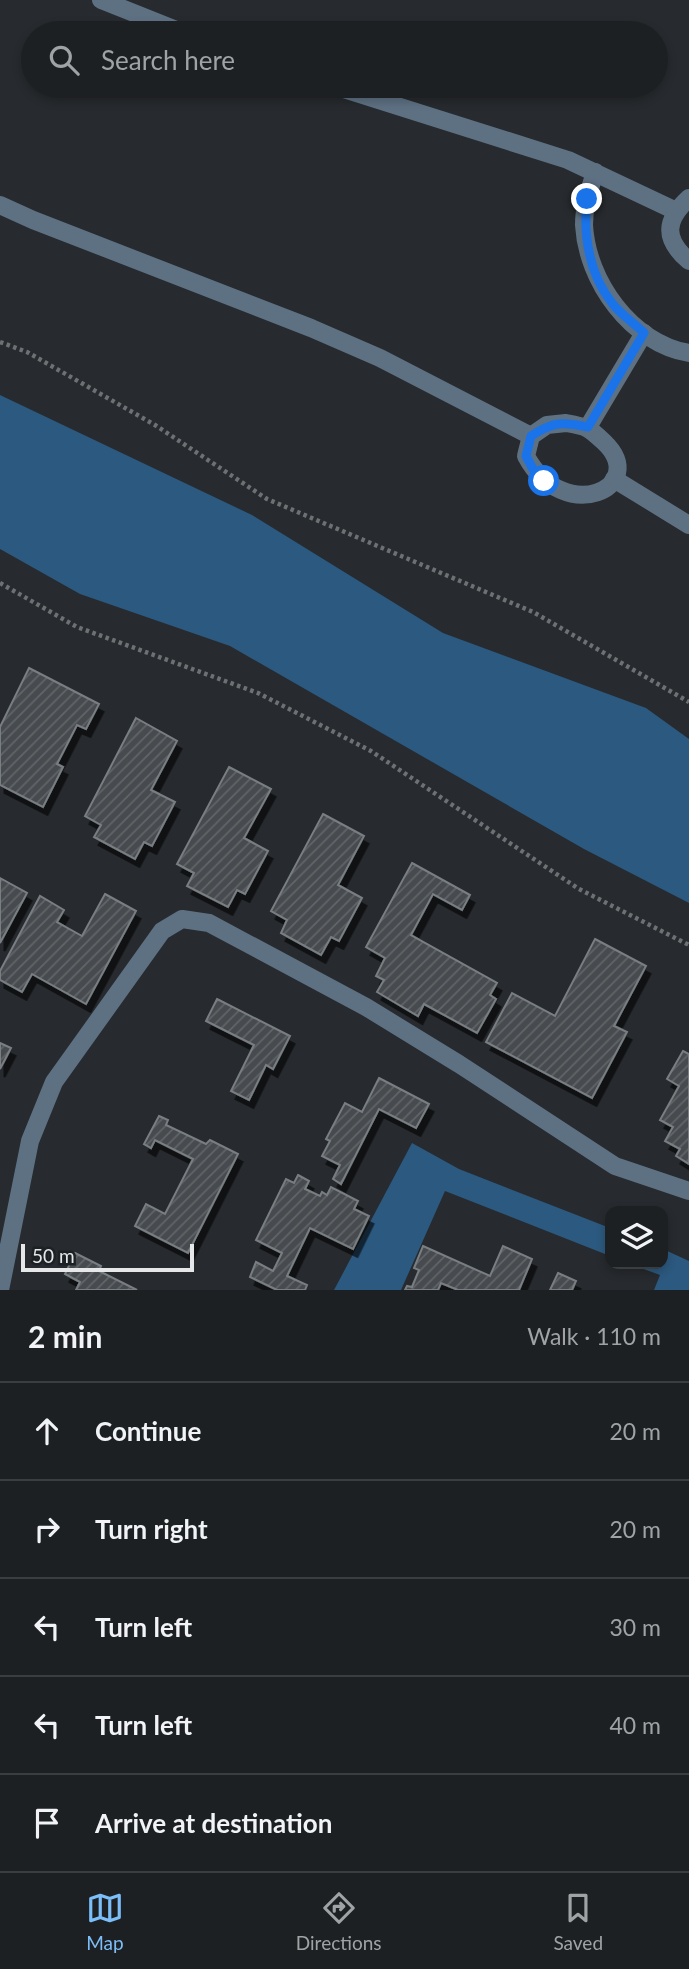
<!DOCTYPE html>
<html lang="en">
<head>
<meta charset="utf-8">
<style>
  body { margin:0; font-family:Lato,sans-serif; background:#25282a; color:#f1f3f6 }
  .controls { position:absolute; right:21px; bottom:21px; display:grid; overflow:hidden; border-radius:14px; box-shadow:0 4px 10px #0003 }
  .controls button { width:63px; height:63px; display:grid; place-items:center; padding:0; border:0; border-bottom:2px solid #3b3e40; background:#1d2022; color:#f1f3f6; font:35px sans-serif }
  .scale { position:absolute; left:21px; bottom:18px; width:173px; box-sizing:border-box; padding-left:7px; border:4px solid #e5e7e9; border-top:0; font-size:19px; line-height:24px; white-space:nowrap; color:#e5e7e9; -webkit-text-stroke:5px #1d2124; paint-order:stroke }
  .stop { position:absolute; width:21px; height:21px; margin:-16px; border:5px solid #1a73e8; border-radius:50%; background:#fff }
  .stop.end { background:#1a73e8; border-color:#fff; box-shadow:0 2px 7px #0008 }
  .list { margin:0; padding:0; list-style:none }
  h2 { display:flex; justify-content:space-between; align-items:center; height:91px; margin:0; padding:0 28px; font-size:30px }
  h2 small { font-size:23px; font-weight:400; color:#a0a3a5 }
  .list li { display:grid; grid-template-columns:46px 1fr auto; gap:21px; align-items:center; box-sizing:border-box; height:98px; padding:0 28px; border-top:2px solid #3b3e40 }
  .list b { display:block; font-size:26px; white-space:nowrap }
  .list em { font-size:23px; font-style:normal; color:#a0a3a5 }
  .icon { flex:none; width:38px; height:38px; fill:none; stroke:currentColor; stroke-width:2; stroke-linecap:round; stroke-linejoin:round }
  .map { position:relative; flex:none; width:689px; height:1290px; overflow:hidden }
  .search { position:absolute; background:#1d2022; box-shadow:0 4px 10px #0003; left:21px; right:21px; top:21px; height:77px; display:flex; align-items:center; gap:18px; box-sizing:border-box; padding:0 24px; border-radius:38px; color:#a0a3a5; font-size:26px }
  .sheet { height:581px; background:#1d2022 }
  nav { display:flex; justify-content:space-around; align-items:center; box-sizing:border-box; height:98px; border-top:2px solid #3b3e40; background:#1d2022; font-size:19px; color:#a0a3a5 }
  nav a { display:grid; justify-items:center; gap:4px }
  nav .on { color:#7cbef9 }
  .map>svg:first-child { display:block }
</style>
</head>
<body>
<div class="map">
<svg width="689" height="1290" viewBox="0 0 689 1290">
  <defs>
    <pattern id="building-hatch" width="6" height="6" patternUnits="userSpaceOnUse" patternTransform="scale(1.75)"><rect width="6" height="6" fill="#474b4f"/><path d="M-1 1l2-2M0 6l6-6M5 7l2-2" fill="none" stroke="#616568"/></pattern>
    <filter id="shadow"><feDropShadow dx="4.5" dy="8" stdDeviation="0" flood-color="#0009"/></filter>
  </defs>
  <rect width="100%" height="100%" fill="#272a2e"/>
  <g fill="#2c597f">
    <path d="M0,395L252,515L443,633L646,708L689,739V903L584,849L230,646L80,594L0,549Z"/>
    <path d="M412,1143L459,1169L610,1228V1256L445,1191L401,1290H334Z"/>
    <path d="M663,1249L689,1261V1290H654L660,1275L630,1264H663Z"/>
  </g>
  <g fill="url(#building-hatch)" stroke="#797e82" stroke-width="2" filter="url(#shadow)">
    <path d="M29,668L99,704L86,729L77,725L57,764L63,767L43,807L0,785V727Z"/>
    <path d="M136,718L177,741L151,790L175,802L152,846L144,842L135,859L94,837L101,825L85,816Z"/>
    <path d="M229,767L271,789L244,838L268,851L245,894L237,890L228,907L187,886L194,873L177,864Z"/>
    <path d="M323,814L364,836L338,885L362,898L339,941L331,937L321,955L281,933L287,920L271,911Z"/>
    <path d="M412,863L470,895L462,910L433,894L411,935L497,983L490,995L496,999L477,1033L424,1004L418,1016L377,992L384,980L376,976L385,958L366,947Z"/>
    <path d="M0,878L27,893L0,943Z"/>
    <path d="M105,894L136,911L86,1004L32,974L22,992L0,980V971L40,896L64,910L57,922L82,936Z"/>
    <path d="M595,939L646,966L614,1026L627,1032L592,1098L486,1042L512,993L555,1016Z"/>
    <path d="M217,999L290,1036L273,1069L266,1065L249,1100L231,1091L254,1045L206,1021Z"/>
    <path d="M0,1043L11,1048L0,1069Z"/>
    <path d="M683,1051L689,1054V1164L676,1156L680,1149L665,1141L673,1127L660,1120L679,1086L667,1079Z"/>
    <path d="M379,1078L429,1104L416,1128L379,1109L341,1184L333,1179L340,1165L322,1156L330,1141L326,1139L345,1103L362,1112Z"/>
    <path d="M159,1116L168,1120L166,1125L206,1144L210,1140L238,1154L188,1253L135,1226L146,1204L165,1214L193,1159L155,1140L151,1148L144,1144Z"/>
    <path d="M298,1175L309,1181L305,1189L320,1196L322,1192L327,1195L331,1187L358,1201L354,1209L369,1216L353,1249L310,1228L287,1276L307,1285L305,1290H277L250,1277L256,1262L273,1271L282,1253L256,1240L286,1179L294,1183Z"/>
    <path d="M423,1246L490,1276L503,1246L532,1259L519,1290H458L441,1283L438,1290H405L407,1286L412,1287L419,1270L414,1268Z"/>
    <path d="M75,1253L101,1266L99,1271L137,1290H76L80,1282L65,1274Z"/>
    <path d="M558,1273L576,1281L572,1290H550Z"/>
  </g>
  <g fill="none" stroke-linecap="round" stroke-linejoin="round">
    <g stroke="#6e7174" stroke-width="4.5" stroke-dasharray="3.5 3.5" stroke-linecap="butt">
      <path d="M0,342L27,352L155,425L267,499L533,612L689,702"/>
      <path d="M0,583L77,627L258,693L371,751L579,889L689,945"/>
    </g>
    <g stroke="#5e7183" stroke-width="18">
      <path d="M101,0L184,33"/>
      <path d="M334,86L568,160L676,211"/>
      <path d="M595,172C590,189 584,206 584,225C587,281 631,343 689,353"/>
      <path d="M689,198C665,220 663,239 689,261"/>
      <path d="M0,205L33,220L311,328L380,358L531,436"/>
      <path d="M566,423C588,427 588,427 604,442C651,487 564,527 526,456L531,436L547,425Z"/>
      <path d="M588,427L644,333"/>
      <path d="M614,479L689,525"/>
      <path d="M0,1290L30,1141L54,1082L162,931L182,919L209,923L366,1007L459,1064L615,1166L689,1191"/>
    </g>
  </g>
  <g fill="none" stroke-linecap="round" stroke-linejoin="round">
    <path stroke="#1a73e8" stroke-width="9" d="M544,481L533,469L526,456L531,436C554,421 562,422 588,427L644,333C634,323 620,314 612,303C589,274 583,235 587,199"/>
  </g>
</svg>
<div class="controls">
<button><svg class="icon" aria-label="layers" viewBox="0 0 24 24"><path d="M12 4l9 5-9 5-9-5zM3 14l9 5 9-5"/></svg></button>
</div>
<div class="scale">50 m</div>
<div class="stop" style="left:544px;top:481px"></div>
<div class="stop end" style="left:587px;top:199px"></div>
<div class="search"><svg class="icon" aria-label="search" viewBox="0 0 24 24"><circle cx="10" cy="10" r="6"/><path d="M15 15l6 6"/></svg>Search here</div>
</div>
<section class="sheet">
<h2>2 min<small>Walk · 110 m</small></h2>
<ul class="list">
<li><svg class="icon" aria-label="ahead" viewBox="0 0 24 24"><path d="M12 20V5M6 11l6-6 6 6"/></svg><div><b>Continue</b></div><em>20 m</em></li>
<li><svg class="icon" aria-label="right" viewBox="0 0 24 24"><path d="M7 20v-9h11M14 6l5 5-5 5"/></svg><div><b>Turn right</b></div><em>20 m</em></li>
<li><svg class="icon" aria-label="left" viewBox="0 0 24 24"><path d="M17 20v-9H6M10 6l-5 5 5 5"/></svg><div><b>Turn left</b></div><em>30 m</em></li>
<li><svg class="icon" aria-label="left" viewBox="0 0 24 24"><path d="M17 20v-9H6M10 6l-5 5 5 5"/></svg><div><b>Turn left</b></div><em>40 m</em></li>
<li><svg class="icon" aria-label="arrive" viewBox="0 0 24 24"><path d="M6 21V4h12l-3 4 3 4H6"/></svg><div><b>Arrive at destination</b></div></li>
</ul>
</section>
<nav>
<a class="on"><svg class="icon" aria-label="map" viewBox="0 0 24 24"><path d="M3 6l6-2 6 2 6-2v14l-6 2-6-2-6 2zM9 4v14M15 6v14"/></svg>Map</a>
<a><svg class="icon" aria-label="directions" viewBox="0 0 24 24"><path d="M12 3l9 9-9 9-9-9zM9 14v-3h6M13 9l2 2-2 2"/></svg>Directions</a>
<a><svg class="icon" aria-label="saved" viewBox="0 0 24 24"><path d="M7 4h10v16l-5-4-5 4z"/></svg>Saved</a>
</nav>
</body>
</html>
